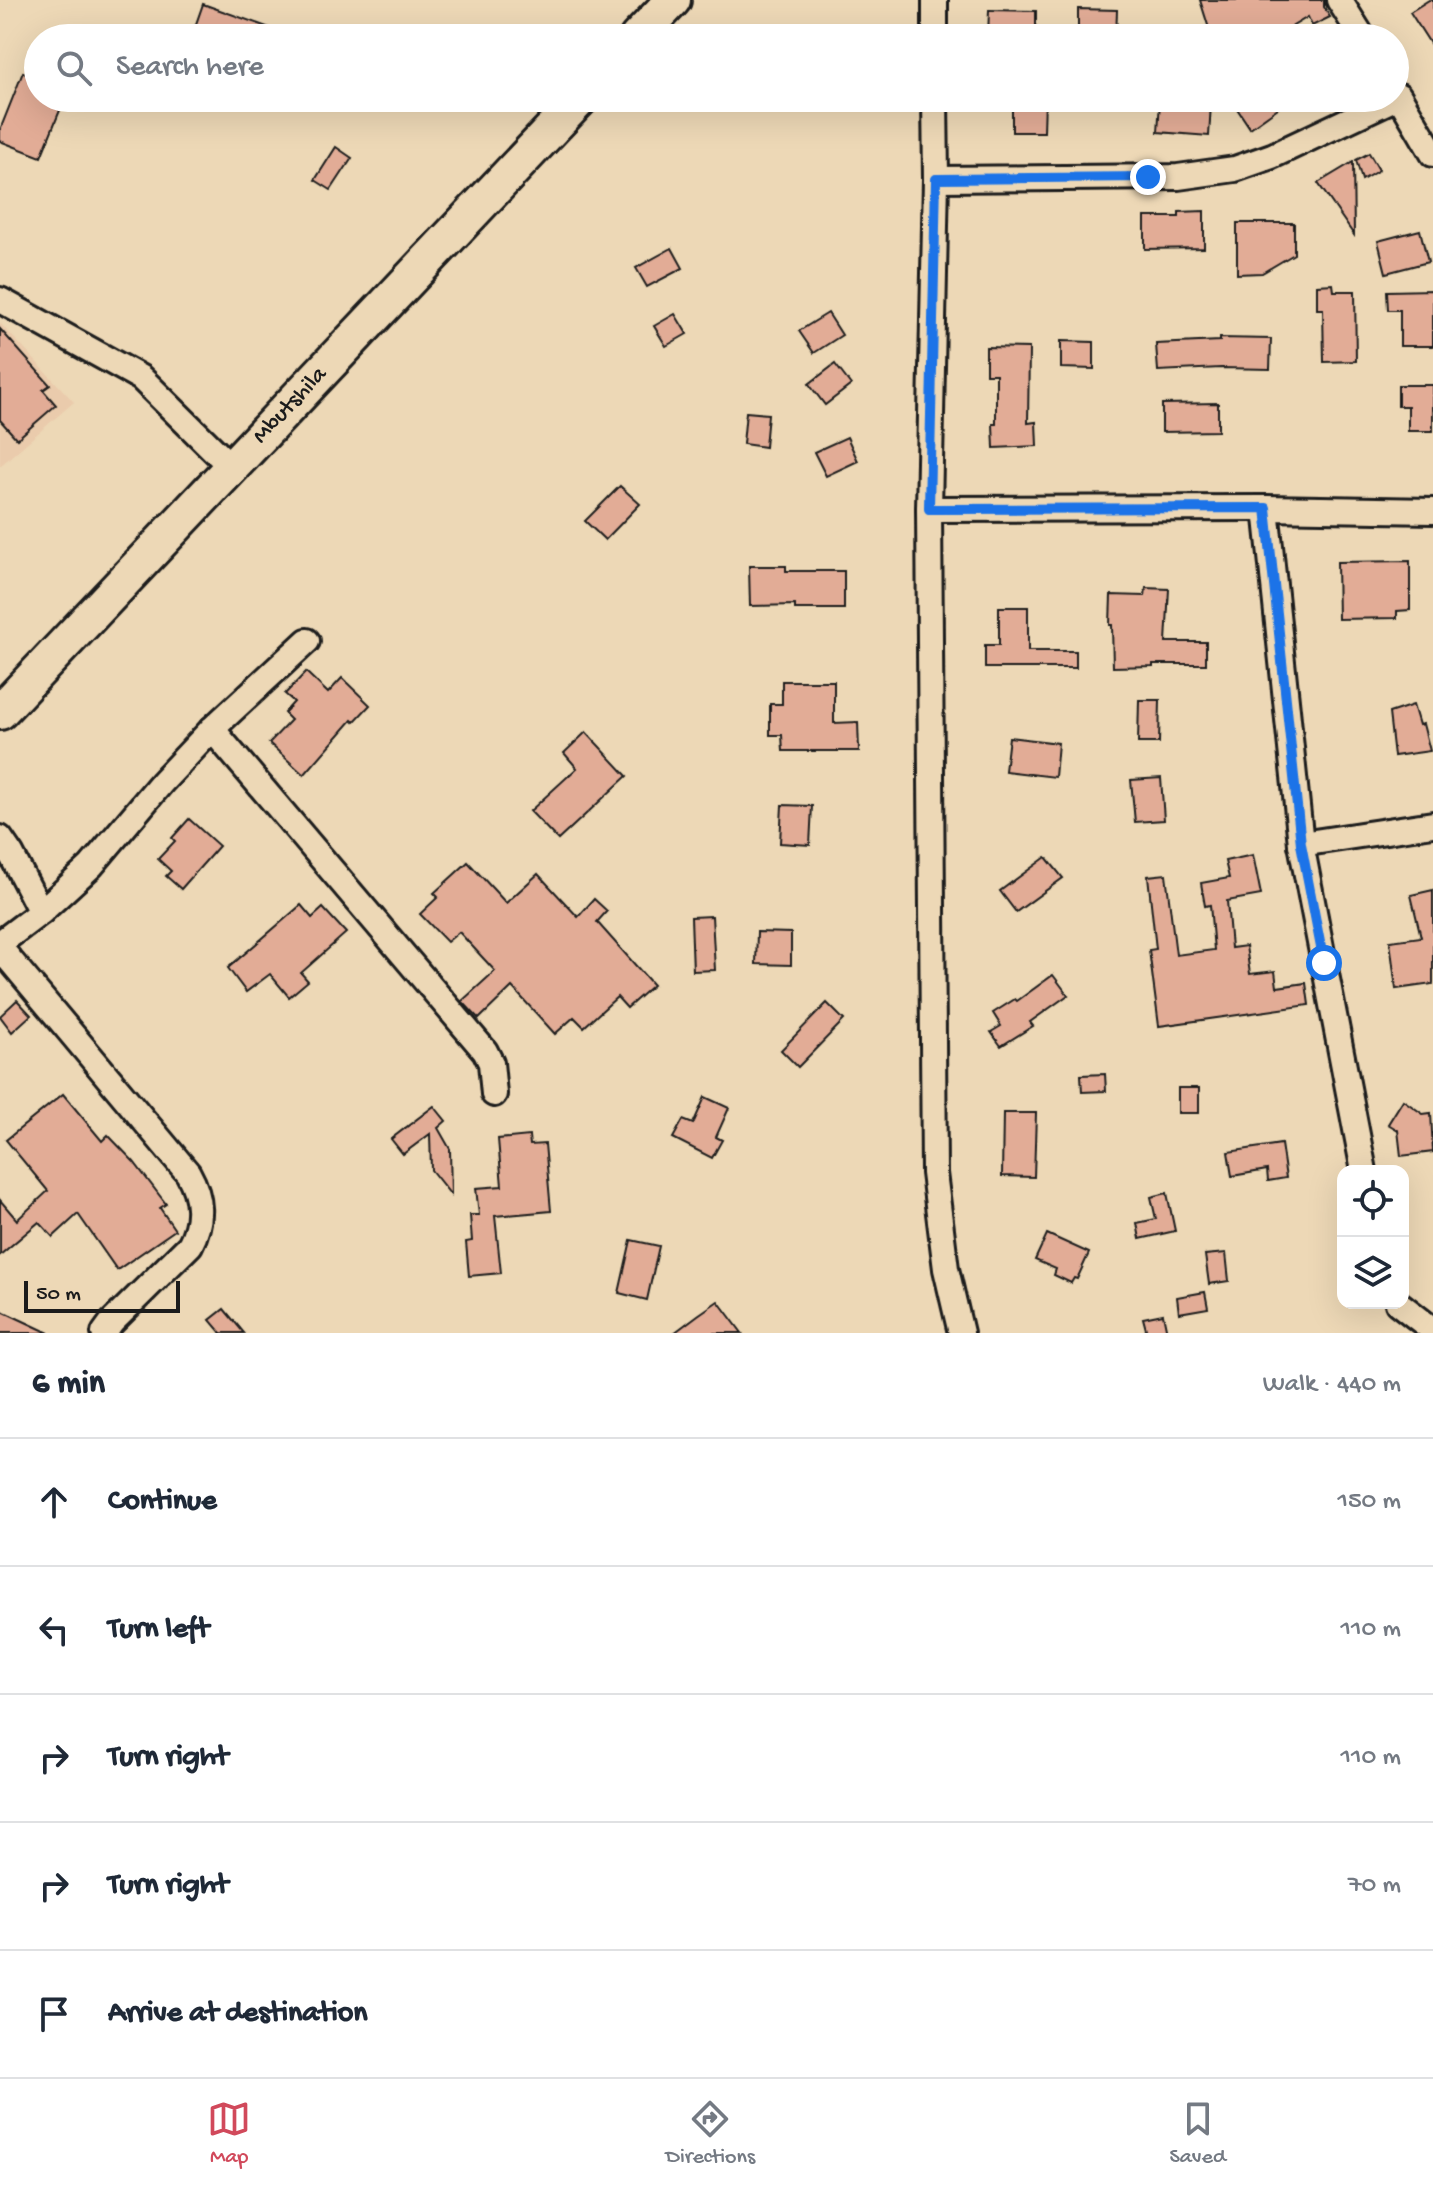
<!DOCTYPE html>
<html lang="en">
<head>
<meta charset="utf-8">
<style>
  body { margin:0; font-family:"Gochi Hand",sans-serif; background:#f6f6f7; color:#1f2937 }
  .controls { position:absolute; right:24px; bottom:24px; display:grid; overflow:hidden; border-radius:16px; box-shadow:0 8px 32px #0002 }
  .controls button { width:72px; height:72px; display:grid; place-items:center; padding:0; border:0; border-bottom:2px solid #e0e1e3; background:#fff; color:#1f2937; font:40px sans-serif }
  .scale { position:absolute; left:24px; bottom:20px; width:156px; box-sizing:border-box; padding-left:8px; border:4px solid #1c1c1c; border-top:0; font-size:22px; line-height:28px; white-space:nowrap; color:#1c1c1c; -webkit-text-stroke:6px #edd8b6; paint-order:stroke }
  .stop { position:absolute; width:24px; height:24px; margin:-18px; border:6px solid #1a73e8; border-radius:50%; background:#fff }
  .stop.end { background:#1a73e8; border-color:#fff; box-shadow:0 2px 8px #0008 }
  .list { margin:0; padding:0; list-style:none }
  h2 { display:flex; justify-content:space-between; align-items:center; height:104px; margin:0; padding:0 32px; font-size:34px }
  h2 small { font-size:26px; font-weight:400; color:#747a83 }
  .list li { display:grid; grid-template-columns:52px 1fr auto; gap:24px; align-items:center; box-sizing:border-box; height:128px; padding:0 32px; border-top:2px solid #e0e1e3 }
  .list b { display:block; font-size:30px; white-space:nowrap }
  .list em { font-size:26px; font-style:normal; color:#747a83 }
  .icon { flex:none; width:44px; height:44px; fill:none; stroke:currentColor; stroke-width:2; stroke-linecap:round; stroke-linejoin:round }
  .map { position:relative; flex:none; width:1433px; height:1333px; overflow:hidden }
  .search { position:absolute; background:#fff; box-shadow:0 8px 32px #0002; left:24px; right:24px; top:24px; height:88px; display:flex; align-items:center; gap:20px; box-sizing:border-box; padding:0 28px; border-radius:44px; color:#747a83; font-size:30px }
  .sheet { height:744px; background:#fff }
  nav { display:flex; justify-content:space-around; align-items:center; box-sizing:border-box; height:112px; border-top:2px solid #e0e1e3; background:#fff; font-size:22px; color:#747a83 }
  nav a { display:grid; justify-items:center; gap:4px }
  nav .on { color:#d1495b }
  .map>svg:first-child { display:block }
</style>
</head>
<body>
<div class="map">
<svg width="1433" height="1333" viewBox="0 0 1433 1333">
  <rect width="100%" height="100%" fill="#edd8b6"/>
  <filter id="ink" filterUnits="userSpaceOnUse"><feTurbulence type="fractalNoise" baseFrequency=".0125" numOctaves="2"/><feDisplacementMap in="SourceGraphic" scale="16" xChannelSelector="R" yChannelSelector="G"/><feConvolveMatrix kernelMatrix="1 2 1 2 8 2 1 2 1" color-interpolation-filters="sRGB"/></filter>
  <g filter="url(#ink)">
    <path fill="#eacbac" d="M0,323L74,402L0,466Z"/>
    <g fill="#e2ac96" stroke="#1c1c1c" stroke-width="2">
      <path d="M1200,0H1324V7L1330,17L1312,26L1308,17L1273,38H1212Z"/>
      <path d="M1429,0H1433V48L1410,12Z"/>
      <path d="M203,4L292,36V38H202L206,31L195,27Z"/>
      <path d="M1078,9L1117,10L1116,38H1078Z"/>
      <path d="M989,10L1036,11V38L988,37Z"/>
      <path d="M23,72L38,78V98H65L41,157L0,141V130Z"/>
      <path d="M1012,98H1045L1044,132H1012Z"/>
      <path d="M1230,98H1292L1250,128Z"/>
      <path d="M1160,101L1211,104L1209,136L1158,132Z"/>
      <path d="M336,147L352,158L331,190L315,180Z"/>
      <path d="M1369,153L1379,170L1362,180L1356,160Z"/>
      <path d="M1353,162L1354,235L1318,183Z"/>
      <path d="M1204,211V248L1145,249V217H1179V212Z"/>
      <path d="M1237,223H1294V254L1262,273L1237,274Z"/>
      <path d="M1420,230L1428,262L1386,273L1378,241Z"/>
      <path d="M672,248L683,268L647,287L636,268Z"/>
      <path d="M1333,284L1334,291H1355L1356,361L1324,362L1323,309H1317V285Z"/>
      <path d="M1433,290V346H1400V310H1388L1387,291Z"/>
      <path d="M828,313L842,335L814,353L799,331Z"/>
      <path d="M675,314L687,334L666,346L654,326Z"/>
      <path d="M0,329L50,385L43,390L56,405L17,439L0,420Z"/>
      <path d="M1220,338L1271,339L1270,369L1221,368L1158,371L1156,344L1220,341Z"/>
      <path d="M1061,341L1094,342V369L1061,368Z"/>
      <path d="M986,347L1029,348L1028,423L1036,422L1037,446L994,448L993,424H996V374H986Z"/>
      <path d="M835,364L851,385L825,405L809,384Z"/>
      <path d="M1398,385H1433V431H1408V406H1398Z"/>
      <path d="M1218,403V431L1162,432V404Z"/>
      <path d="M746,412L768,414L765,447L743,444Z"/>
      <path d="M847,437L858,461L826,476L814,452Z"/>
      <path d="M620,486L640,504L605,540L585,521Z"/>
      <path d="M1410,561V610L1397,611V618L1338,619L1337,562Z"/>
      <path d="M749,566H786V571H844V609H795V605L750,606Z"/>
      <path d="M1146,588L1169,589L1166,642H1206V664H1153V666L1113,667L1112,625H1110L1111,595L1145,596Z"/>
      <path d="M999,607H1028V651H1076V668H985V645H999Z"/>
      <path d="M306,672L328,693L342,678L370,705L354,722L352,720L304,775L269,743L291,720L284,713L294,702L285,694Z"/>
      <path d="M782,681H834V723L858,722L859,751H783L782,735H770V704H782Z"/>
      <path d="M1139,700H1160L1159,743H1138Z"/>
      <path d="M1413,705L1419,725L1423,724L1430,751L1394,756L1389,713Z"/>
      <path d="M586,732L627,776L558,840L530,811L577,768L564,753Z"/>
      <path d="M1009,737L1058,743L1055,777L1005,771Z"/>
      <path d="M1161,778L1164,820L1135,822L1131,780Z"/>
      <path d="M782,805L812,806L810,845L780,843Z"/>
      <path d="M189,819L219,846L181,889L166,876L171,871L158,859L175,841L172,838Z"/>
      <path d="M1253,855L1261,895L1227,901L1231,948L1246,946L1250,974L1275,971L1277,987L1306,983L1309,1005L1159,1026L1149,950L1156,949L1148,876L1166,874L1176,955L1214,950L1210,905L1205,906L1201,883L1229,878L1225,861Z"/>
      <path d="M1046,857L1063,878L1016,912L1000,891Z"/>
      <path d="M468,862L506,903L538,874L578,917L594,899L607,911L597,922L653,985L627,1008L617,997L584,1027L574,1017L555,1034L512,987L479,1019L462,1001L495,971L459,932L447,942L420,914L438,897L434,893Z"/>
      <path d="M1433,890V984L1396,989L1390,941L1421,937L1411,895Z"/>
      <path d="M301,905L312,918L323,908L346,933L301,973L308,981L289,997L270,974L246,992L228,968Z"/>
      <path d="M712,916L715,970L693,971L691,917Z"/>
      <path d="M757,932L791,933V965L756,964Z"/>
      <path d="M1053,975L1068,995L1030,1022L1033,1026L1001,1046L991,1032L1001,1026L993,1013L1015,999L1017,1001Z"/>
      <path d="M17,1000L31,1015L12,1032L0,1016Z"/>
      <path d="M827,1003L844,1020L798,1067L781,1050Z"/>
      <path d="M1105,1074L1106,1091L1082,1092L1081,1075Z"/>
      <rect x="1178" y="1088" width="21" height="25"/>
      <path d="M63,1094L102,1141L108,1135L134,1162L166,1204L160,1208L175,1230L117,1270L78,1214L53,1237L39,1222L0,1255V1200L17,1220L48,1191L6,1140Z"/>
      <path d="M705,1097L729,1108L716,1137L722,1140L712,1158L673,1138L683,1120L693,1124Z"/>
      <path d="M1403,1100L1423,1114L1431,1113L1433,1152L1401,1156L1398,1130L1388,1124Z"/>
      <path d="M434,1106L446,1121L438,1128L450,1149L451,1195L431,1170L430,1134L403,1154L391,1139Z"/>
      <path d="M1003,1113H1036L1034,1177L1002,1176Z"/>
      <path d="M529,1136L530,1145L545,1144L551,1211L495,1216L501,1273L469,1276L466,1242L472,1241L470,1215H479L476,1188L502,1186L498,1139Z"/>
      <path d="M1281,1144L1286,1178L1268,1181L1267,1170L1232,1176L1228,1152Z"/>
      <path d="M1167,1193L1175,1231L1140,1239L1137,1223L1156,1219L1151,1197Z"/>
      <path d="M1047,1234L1089,1253L1077,1279L1074,1278L1071,1283L1054,1275L1056,1269L1035,1260Z"/>
      <path d="M631,1240L659,1246L647,1300L619,1293Z"/>
      <path d="M1226,1253L1229,1281L1209,1284L1205,1255Z"/>
      <path d="M1205,1292L1208,1308L1179,1313L1177,1297Z"/>
      <path d="M718,1301L742,1333H674L698,1315Z"/>
      <path d="M224,1309L244,1333H221L210,1320Z"/>
      <path d="M0,1310L49,1333H0Z"/>
      <path d="M1163,1314L1167,1333H1147L1143,1318Z"/>
    </g>
    <g fill="none" stroke-linecap="round" stroke-linejoin="round">
      <defs>
        <g id="street">
          <path d="M935,0V38"/>
          <path d="M1339,0L1363,38"/>
          <path d="M935,98L936,179L929,509L934,1173L946,1269L961,1333"/>
          <path d="M1395,98L1399,96L1433,154"/>
          <path d="M936,179L1178,177L1235,169L1272,156L1395,98"/>
          <path d="M0,300L141,378L231,467"/>
          <path d="M1266,508L1301,844L1364,1171"/>
          <path d="M929,509L1266,508L1433,511"/>
          <path d="M212,729L485,1051L491,1063L494,1094"/>
          <path d="M0,838L11,854L41,912L0,943"/>
          <path d="M1301,844L1433,824"/>
          <path d="M41,912L91,866L162,782L212,729L307,641"/>
          <path d="M0,948L188,1173C202,1198 203,1220 190,1245L112,1322L104,1333"/>
          <path d="M1398,1303L1433,1330"/>
        </g>
        <g id="secondary">
          <path d="M637,38L673,0"/>
          <path id="s1" d="M0,712L581,98"/>
        </g>
      </defs>
      <use href="#street" stroke="#1c1c1c" stroke-width="30"/>
      <use href="#secondary" stroke="#1c1c1c" stroke-width="40"/>
      <use href="#street" stroke="#edd8b6" stroke-width="24"/>
      <use href="#secondary" stroke="#edd8b6" stroke-width="34"/>
    </g>
  </g>
  <g fill="none" stroke-linecap="round" stroke-linejoin="round" filter="url(#ink)">
    <path stroke="#1a73e8" stroke-width="10" d="M1148,177L936,179L929,509L1266,508L1301,844L1324,963"/>
  </g>
  <g text-anchor="middle" dominant-baseline="central" stroke-width="7" stroke-linejoin="round" paint-order="stroke">
    <g font-size="24" fill="#1c1c1c" stroke="#edd8b6">
      <text stroke="none"><textPath href="#s1" startOffset="422">Mbutshila</textPath></text>
    </g>
  </g>
</svg>
<div class="controls">
<button><svg class="icon" aria-label="locate" viewBox="0 0 24 24"><circle cx="12" cy="12" r="6"/><path d="M12 2v4M12 18v4M2 12h4M18 12h4"/></svg></button>
<button><svg class="icon" aria-label="layers" viewBox="0 0 24 24"><path d="M12 4l9 5-9 5-9-5zM3 14l9 5 9-5"/></svg></button>
</div>
<div class="scale">50 m</div>
<div class="stop" style="left:1324px;top:963px"></div>
<div class="stop end" style="left:1148px;top:177px"></div>
<div class="search"><svg class="icon" aria-label="search" viewBox="0 0 24 24"><circle cx="10" cy="10" r="6"/><path d="M15 15l6 6"/></svg>Search here</div>
</div>
<section class="sheet">
<h2>6 min<small>Walk · 440 m</small></h2>
<ul class="list">
<li><svg class="icon" aria-label="ahead" viewBox="0 0 24 24"><path d="M12 20V5M6 11l6-6 6 6"/></svg><div><b>Continue</b></div><em>150 m</em></li>
<li><svg class="icon" aria-label="left" viewBox="0 0 24 24"><path d="M17 20v-9H6M10 6l-5 5 5 5"/></svg><div><b>Turn left</b></div><em>110 m</em></li>
<li><svg class="icon" aria-label="right" viewBox="0 0 24 24"><path d="M7 20v-9h11M14 6l5 5-5 5"/></svg><div><b>Turn right</b></div><em>110 m</em></li>
<li><svg class="icon" aria-label="right" viewBox="0 0 24 24"><path d="M7 20v-9h11M14 6l5 5-5 5"/></svg><div><b>Turn right</b></div><em>70 m</em></li>
<li><svg class="icon" aria-label="arrive" viewBox="0 0 24 24"><path d="M6 21V4h12l-3 4 3 4H6"/></svg><div><b>Arrive at destination</b></div></li>
</ul>
</section>
<nav>
<a class="on"><svg class="icon" aria-label="map" viewBox="0 0 24 24"><path d="M3 6l6-2 6 2 6-2v14l-6 2-6-2-6 2zM9 4v14M15 6v14"/></svg>Map</a>
<a><svg class="icon" aria-label="directions" viewBox="0 0 24 24"><path d="M12 3l9 9-9 9-9-9zM9 14v-3h6M13 9l2 2-2 2"/></svg>Directions</a>
<a><svg class="icon" aria-label="saved" viewBox="0 0 24 24"><path d="M7 4h10v16l-5-4-5 4z"/></svg>Saved</a>
</nav>
</body>
</html>
